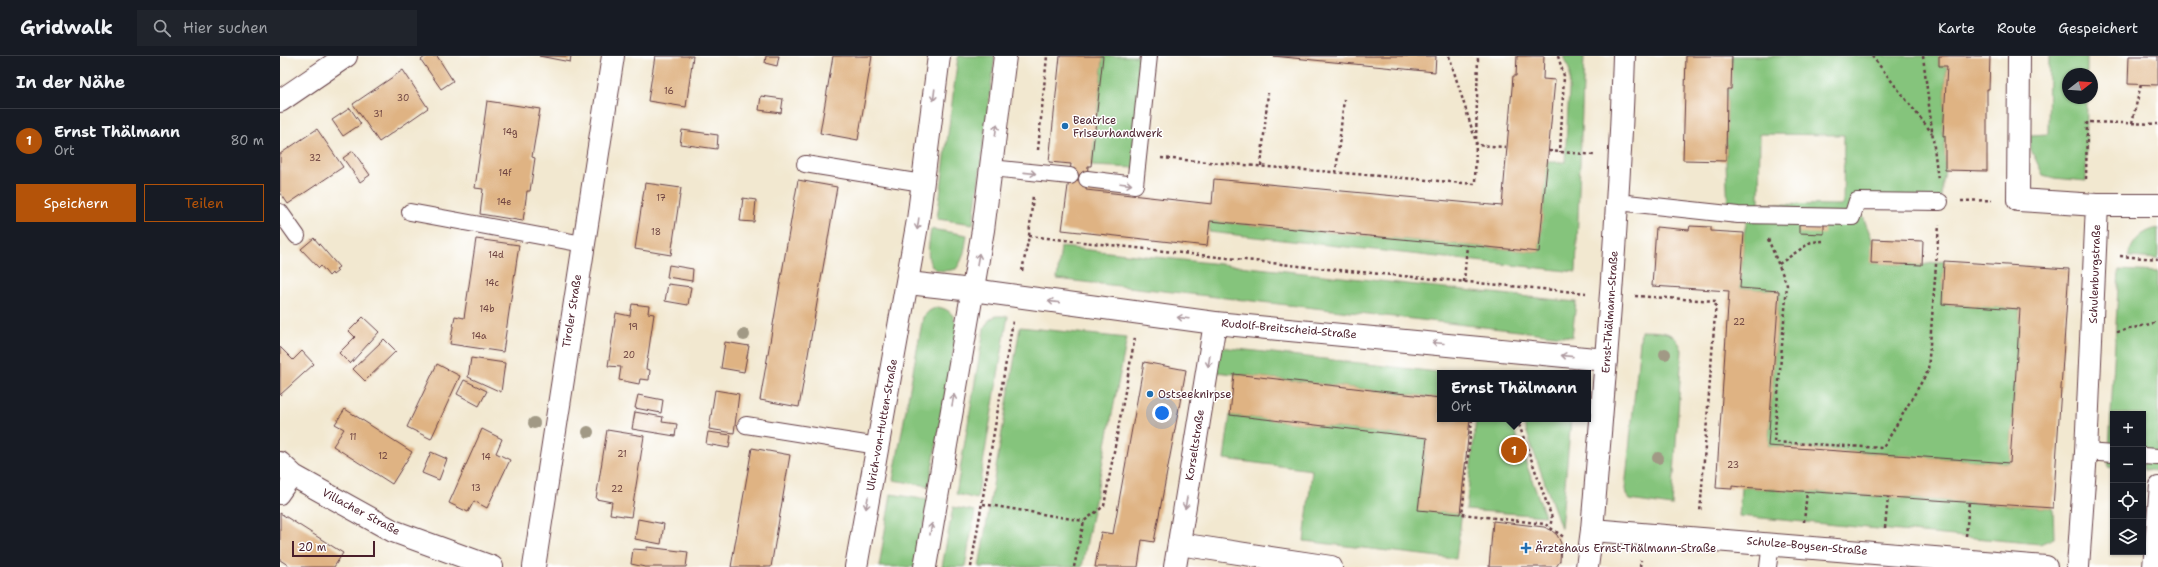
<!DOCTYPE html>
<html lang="de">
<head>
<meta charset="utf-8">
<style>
  body { margin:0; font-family:"Shantell Sans",sans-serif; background:#20242c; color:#f1f3f6 }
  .controls { position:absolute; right:12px; bottom:12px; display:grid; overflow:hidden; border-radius:0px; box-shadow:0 1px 3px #0004 }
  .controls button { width:36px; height:36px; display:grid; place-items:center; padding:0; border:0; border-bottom:1px solid #363941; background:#171b24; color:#f1f3f6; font:20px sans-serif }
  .compass { position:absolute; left:1782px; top:12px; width:36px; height:36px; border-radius:50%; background:#171b24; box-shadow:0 1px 3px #0004; rotate:73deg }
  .scale { position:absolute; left:12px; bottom:10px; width:83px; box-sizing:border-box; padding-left:4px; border:2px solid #4a1f2b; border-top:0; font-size:11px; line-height:14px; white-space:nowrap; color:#4a1f2b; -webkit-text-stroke:3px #fff; paint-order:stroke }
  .you { position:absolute; left:882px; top:357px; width:14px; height:14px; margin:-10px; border:3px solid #fff; border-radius:50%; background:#1a73e8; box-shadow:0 0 0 6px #1a73e833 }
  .badge { display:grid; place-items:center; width:26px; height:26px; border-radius:50%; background:#b45309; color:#fff; font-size:13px; font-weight:700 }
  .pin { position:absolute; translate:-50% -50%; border:2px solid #fff; box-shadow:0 1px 4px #0006 }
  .popup { position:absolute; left:1157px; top:314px; width:154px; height:52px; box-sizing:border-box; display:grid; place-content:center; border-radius:0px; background:#171b24; filter:drop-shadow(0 1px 3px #0005); font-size:13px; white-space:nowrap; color:#9ea1a6 }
  .popup b { font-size:15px; color:#f1f3f6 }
  .popup::after { content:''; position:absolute; left:50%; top:100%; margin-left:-8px; border:8px solid transparent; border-top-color:#171b24 }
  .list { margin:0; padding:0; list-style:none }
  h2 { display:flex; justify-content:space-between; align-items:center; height:52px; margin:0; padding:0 16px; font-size:17px }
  h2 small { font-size:13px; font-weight:400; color:#9ea1a6 }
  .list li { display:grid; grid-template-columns:26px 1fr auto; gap:12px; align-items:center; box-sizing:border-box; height:64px; padding:0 16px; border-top:1px solid #363941 }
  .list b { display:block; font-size:15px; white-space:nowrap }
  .list p { margin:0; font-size:13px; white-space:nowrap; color:#9ea1a6 }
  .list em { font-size:13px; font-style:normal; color:#9ea1a6 }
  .actions { display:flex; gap:8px; padding:12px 16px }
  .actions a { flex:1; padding:9px 0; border:1px solid #b45309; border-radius:0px; text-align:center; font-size:14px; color:#b45309 }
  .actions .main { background:#b45309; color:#fff }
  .icon { flex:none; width:22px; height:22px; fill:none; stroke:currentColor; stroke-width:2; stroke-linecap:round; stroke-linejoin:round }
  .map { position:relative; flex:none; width:1878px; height:511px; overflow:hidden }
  header { display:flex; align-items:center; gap:24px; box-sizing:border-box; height:56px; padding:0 20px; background:#171b24; border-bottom:1px solid #363941 }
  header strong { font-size:19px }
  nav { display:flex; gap:22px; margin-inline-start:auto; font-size:14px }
  .search { width:280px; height:36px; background:#20242c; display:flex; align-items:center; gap:10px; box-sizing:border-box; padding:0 14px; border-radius:0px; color:#9ea1a6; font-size:15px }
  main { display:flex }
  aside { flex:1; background:#171b24 }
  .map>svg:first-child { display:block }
</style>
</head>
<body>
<header>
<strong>Gridwalk</strong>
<div class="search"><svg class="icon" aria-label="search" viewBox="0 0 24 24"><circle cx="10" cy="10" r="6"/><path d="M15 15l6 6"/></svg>Hier suchen</div>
<nav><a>Karte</a><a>Route</a><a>Gespeichert</a></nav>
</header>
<main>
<aside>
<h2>In der Nähe<small></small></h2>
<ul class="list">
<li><span class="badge">1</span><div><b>Ernst Thälmann</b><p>Ort</p></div><em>80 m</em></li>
</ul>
<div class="actions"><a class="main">Speichern</a><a>Teilen</a></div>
</aside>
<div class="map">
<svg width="1878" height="511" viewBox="0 0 1878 511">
  <rect width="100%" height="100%" fill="#fff"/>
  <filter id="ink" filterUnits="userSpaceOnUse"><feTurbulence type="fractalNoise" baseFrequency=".025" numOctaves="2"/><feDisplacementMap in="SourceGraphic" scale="8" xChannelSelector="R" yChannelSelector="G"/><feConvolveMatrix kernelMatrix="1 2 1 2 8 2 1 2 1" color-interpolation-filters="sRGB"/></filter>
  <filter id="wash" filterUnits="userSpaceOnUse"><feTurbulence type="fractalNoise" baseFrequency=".012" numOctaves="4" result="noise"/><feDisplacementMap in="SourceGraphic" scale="16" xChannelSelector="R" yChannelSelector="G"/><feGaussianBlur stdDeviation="0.9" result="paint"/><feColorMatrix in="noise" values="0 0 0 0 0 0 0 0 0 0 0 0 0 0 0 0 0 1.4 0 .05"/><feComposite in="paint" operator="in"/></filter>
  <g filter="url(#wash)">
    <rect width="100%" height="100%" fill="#f2e8d0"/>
    <g fill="#85c47c" stroke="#687254" fill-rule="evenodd">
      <path d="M678,0H715L693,168L657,163Z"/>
      <path d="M823,0H869L857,112L811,110Z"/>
      <path d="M1284,0H1304L1296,216L929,176L930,165L1259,196L1267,106H1285L1290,16Z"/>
      <path d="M1452,0H1659V10H1667L1663,79L1665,80V114L1660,146H1577L1592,183L1591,207L1642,209L1664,205L1662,248L1740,253L1730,407L1488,390L1499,235L1460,232L1464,177L1468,160L1448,158L1446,105L1447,33H1451ZM1480,78L1564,79L1563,149L1479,148Z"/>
      <path d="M1769,0H1807V18H1788V42H1807L1806,125L1774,122L1763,119L1751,94L1750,79L1768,78Z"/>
      <path d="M1878,172V203L1848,201C1852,185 1862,175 1878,172Z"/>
      <path d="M651,173L687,179C685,192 684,203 676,213C641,222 648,195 651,173Z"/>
      <path d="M781,191L1296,246L1292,281L777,223Z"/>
      <path d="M1839,214L1878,216V415L1863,414V358H1833V412L1828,411Z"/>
      <path d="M657,251C671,253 675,260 677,273L649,430L613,424L643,261L649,255Z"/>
      <path d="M716,260H728L697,443L676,438L704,273L709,264Z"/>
      <path d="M740,271L847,282L802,511H699Z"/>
      <path d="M1361,275C1381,276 1394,273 1402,294L1392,450L1350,444L1346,439L1345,433Z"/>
      <path d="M932,290L1166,317H1160V342L928,315Z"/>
      <path d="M950,359L1147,382L1138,453L1180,458L1181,464L1176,503L1024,485L1032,414L944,403Z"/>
      <path d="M1196,363H1230L1265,460L1186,454Z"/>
      <path d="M1242,363H1291L1281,472Z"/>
      <path d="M1461,431L1773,452L1774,482L1760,488L1459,460Z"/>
      <path d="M611,438L649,444L636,511H599Z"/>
      <path d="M673,451L695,455L685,511H662Z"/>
    </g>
    <g id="blocks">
      <g fill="#dfb383">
        <path d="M146,0H157L173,25L161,33L141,4Z"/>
        <path d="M259,0H291L290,6Z"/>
        <path d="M375,0H413L406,51L368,45Z"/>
        <path d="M486,0H499L497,10L485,7Z"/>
        <path d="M553,0H592L578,84L540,77Z"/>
        <path d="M780,0H823L811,110H808L806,134L932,148L934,123L1222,150L1233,20H1236L1237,0H1264L1263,23L1275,24L1259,196L930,165L927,190L782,174L791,108L769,106Z"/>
        <path d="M993,0H1156L1155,16Z"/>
        <path d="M1406,0H1452L1451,33H1447L1446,105L1403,104Z"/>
        <path d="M1659,0H1710L1709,33H1707V115L1665,114V80H1663L1667,10H1659Z"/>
        <path d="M1849,0H1878V29L1848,28Z"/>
        <path d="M123,14L148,52L99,86L73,48Z"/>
        <path d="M481,40L503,43L501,57L479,54Z"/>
        <path d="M207,45L260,53L252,101L255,102L250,135H247L243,165L200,158L203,133L195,132Z"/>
        <path d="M70,52L81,68L63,80L52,64Z"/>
        <path d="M37,73L63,111L8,148L0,136V98Z"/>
        <path d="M402,74L438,79L437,93L400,88Z"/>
        <path d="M73,95L90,119L80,126L63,102Z"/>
        <path d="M518,124L557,131L519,351L480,344Z"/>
        <path d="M365,127L401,132L391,199L355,193Z"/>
        <path d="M463,142L476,144L474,166L460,165Z"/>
        <path d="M1519,164H1544V178L1519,177Z"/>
        <path d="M1410,170L1431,171V175L1464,177L1460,232L1499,235L1488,390L1730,407L1740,253L1662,248L1664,205L1789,213L1773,452L1461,431L1452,430V433L1436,432L1449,235L1372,230L1376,171L1409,174Z"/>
        <path d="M34,182L59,211L56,213L58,215L53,219L52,217L49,220L41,210L39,212L21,193Z"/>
        <path d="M196,183L239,189L223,296L170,288L175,260L184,262Z"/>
        <path d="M1592,183L1643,185L1642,209L1591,207Z"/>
        <path d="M389,209L413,213L412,225L387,221Z"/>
        <path d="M388,228L411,231L408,249L385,245Z"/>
        <path d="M352,248L369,250L368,257L374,258L366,313L370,314L369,324L360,323L359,328L339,324L341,311L328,310L336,257L350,260Z"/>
        <path d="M83,261L99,276L70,308L59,297L75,281L69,275Z"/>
        <path d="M104,283L116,295L85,325L73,313Z"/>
        <path d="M445,286L469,290L464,316L441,312Z"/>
        <path d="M0,291L13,304L22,295L34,308L0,339Z"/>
        <path d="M191,302L225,307L221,336L188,321Z"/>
        <path d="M864,306L906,314L874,486L862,484L858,511H815L821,476L833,478Z"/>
        <path d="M157,308L180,320L151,383L127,371Z"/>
        <path d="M954,318L1160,342V363H1190L1180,458L1138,454L1147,382L950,359Z"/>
        <path d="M184,324L207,335L199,350L177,338Z"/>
        <path d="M435,334L459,338L454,377L429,373Z"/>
        <path d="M358,339L383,344L381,357L355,352Z"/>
        <path d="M65,353L132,396L112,428L53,390L64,373L55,368Z"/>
        <path d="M355,356L383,361L382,366L397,368L395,380L352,373Z"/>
        <path d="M202,373L222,383L216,397L230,404L207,452L194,445L188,456L169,447Z"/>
        <path d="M327,374L364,380L351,461L330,458L332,446L316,443Z"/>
        <path d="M428,376L451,379L449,392L426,388Z"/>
        <path d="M472,392L510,399L491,511H451Z"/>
        <path d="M151,396L167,403L159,424L142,417Z"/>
        <path d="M0,457L63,497L54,511H11L0,504Z"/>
        <path d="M358,463L384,468L381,488L355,483Z"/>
        <path d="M1213,465L1264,471L1271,474L1277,479L1281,487L1280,505L1276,511H1209Z"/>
        <path d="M367,491L408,496L406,511H365L351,508L353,493L367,494Z"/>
      </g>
    </g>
  </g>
  <g filter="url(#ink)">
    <use href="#blocks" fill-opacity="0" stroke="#633d44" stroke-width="1"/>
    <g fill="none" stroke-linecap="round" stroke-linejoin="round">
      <defs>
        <g id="service">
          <path d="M525,108L642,127"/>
          <path d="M711,112L790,120"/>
          <path d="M807,123L855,129L869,0"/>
          <path d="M1338,146L1458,159L1572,161L1577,145L1660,146"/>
          <path d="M0,156L17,180"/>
          <path d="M130,156L303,188"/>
          <path d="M466,369L598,390"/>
          <path d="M1806,396L1833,398"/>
          <path d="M1863,400L1878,401"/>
          <path d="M0,440L14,420"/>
          <path d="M1488,511L1491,487"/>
          <path d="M1871,511L1878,429"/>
        </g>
        <g id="minor">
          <path d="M1739,0L1738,144L1817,149L1806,396L1798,511"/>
          <path d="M0,45L66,0"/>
          <path d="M1817,149H1878"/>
          <path d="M692,234L935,267L1326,304"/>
          <path d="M0,407L14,420L113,475L212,511"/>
          <path d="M1312,474L1766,511"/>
          <path d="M899,488L1051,511"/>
          <path d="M254,511L333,0"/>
          <path d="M895,511L935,267"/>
          <path d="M1307,511L1312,474C1325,316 1339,158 1344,0"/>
        </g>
        <g id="tertiary">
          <path d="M628,227L692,234"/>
          <path d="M576,511L638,164L659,0"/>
          <path d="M645,511L703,174L725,0"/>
        </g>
      </defs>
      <use href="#service" stroke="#633d44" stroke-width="18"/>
      <use href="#minor" stroke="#633d44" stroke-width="24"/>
      <use href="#tertiary" stroke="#633d44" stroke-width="24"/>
      <g stroke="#633d44" stroke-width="2.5" stroke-dasharray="3 3" stroke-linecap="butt">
        <path d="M1169,0L1197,89L1226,91"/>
        <path d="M1278,0L1284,20L1280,96"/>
        <path d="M1592,0L1652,77"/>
        <path d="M1643,0L1658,124"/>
        <path d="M1852,67L1861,28"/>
        <path d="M758,94L767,0"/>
        <path d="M1269,95L1315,99"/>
        <path d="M881,102L1195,128L1198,0"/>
        <path d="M981,110L988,37"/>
        <path d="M1056,117L1064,43"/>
        <path d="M1806,123L1807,66L1878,68"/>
        <path d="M1681,145L1712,144"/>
        <path d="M749,180L1037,212L1306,237"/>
        <path d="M1488,183L1507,229L1494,386L1603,392L1648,315L1659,169"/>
        <path d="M1840,200L1878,203"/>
        <path d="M1499,208L1531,186L1543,185"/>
        <path d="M742,215L749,180L753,139"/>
        <path d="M1184,226L1187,189"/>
        <path d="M1355,240L1436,245L1420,457"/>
        <path d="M1837,276L1878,266"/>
        <path d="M1192,363L1182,458L1265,468L1285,482"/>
        <path d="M1237,363L1272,462L1270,471"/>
        <path d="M703,448L804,465"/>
        <path d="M1524,466L1527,435"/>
        <path d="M1605,472L1608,441"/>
        <path d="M1686,480L1689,446"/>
        <path d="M691,511L733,265"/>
        <path d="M794,511L804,465L824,450L855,281"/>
        <path d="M1360,511L1361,504"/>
      </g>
      <use href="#service" stroke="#fff" stroke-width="16"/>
      <use href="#minor" stroke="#fff" stroke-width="22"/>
      <use href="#tertiary" stroke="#fff" stroke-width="22"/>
    </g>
    <g fill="#a19985">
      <circle cx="464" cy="279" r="6"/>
      <circle cx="1385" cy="298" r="6"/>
      <circle cx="254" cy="367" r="6"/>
      <circle cx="308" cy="376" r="6"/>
      <circle cx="1378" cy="402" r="6"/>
    </g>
    <defs><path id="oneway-shaft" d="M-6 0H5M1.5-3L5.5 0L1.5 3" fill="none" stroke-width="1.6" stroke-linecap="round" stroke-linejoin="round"/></defs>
    <g stroke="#ae9aa0">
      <use href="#oneway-shaft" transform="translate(654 39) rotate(97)"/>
      <use href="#oneway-shaft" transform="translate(716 74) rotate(-83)"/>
      <use href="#oneway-shaft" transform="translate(750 117) rotate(6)"/>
      <use href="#oneway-shaft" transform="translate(846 128) rotate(7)"/>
      <use href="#oneway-shaft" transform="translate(638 168) rotate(98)"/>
      <use href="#oneway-shaft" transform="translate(698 203) rotate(-80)"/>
      <use href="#oneway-shaft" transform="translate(774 246) rotate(-173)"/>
      <use href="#oneway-shaft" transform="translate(903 262) rotate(-173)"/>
      <use href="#oneway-shaft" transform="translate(1158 287) rotate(-175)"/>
      <use href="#oneway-shaft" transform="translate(1287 300) rotate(-174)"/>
      <use href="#oneway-shaft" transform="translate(929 305) rotate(99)"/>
      <use href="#oneway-shaft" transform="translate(673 344) rotate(-80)"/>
      <use href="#oneway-shaft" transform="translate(587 447) rotate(100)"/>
      <use href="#oneway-shaft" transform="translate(906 447) rotate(100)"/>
      <use href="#oneway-shaft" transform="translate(651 473) rotate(-80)"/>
    </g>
  </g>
  <g fill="#1f6fb2" stroke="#fff" stroke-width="1.5">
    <circle cx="785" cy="70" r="4"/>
    <circle cx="870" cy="338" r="4"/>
    <path d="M1244 486h4v4h4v4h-4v4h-4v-4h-4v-4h4z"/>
  </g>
  <g text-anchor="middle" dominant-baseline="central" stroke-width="3" stroke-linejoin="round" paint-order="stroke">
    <g font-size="9" fill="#6f4441">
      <text x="389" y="35">16</text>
      <text x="123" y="42">30</text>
      <text x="98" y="58">31</text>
      <text x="230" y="76">14g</text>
      <text x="35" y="102">32</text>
      <text x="225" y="117">14f</text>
      <text x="381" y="142">17</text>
      <text x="224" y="146">14e</text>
      <text x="376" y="176">18</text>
      <text x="216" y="199">14d</text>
      <text x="212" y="227">14c</text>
      <text x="207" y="253">14b</text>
      <text x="1459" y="266">22</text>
      <text x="353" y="271">19</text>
      <text x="199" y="280">14a</text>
      <text x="349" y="299">20</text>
      <text x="73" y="381">11</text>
      <text x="342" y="398">21</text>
      <text x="103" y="400">12</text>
      <text x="206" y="401">14</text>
      <text x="1453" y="409">23</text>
      <text x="196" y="432">13</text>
      <text x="337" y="433">22</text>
    </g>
    <g font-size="11" fill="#4a1f2b" stroke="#fff" text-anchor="start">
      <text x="793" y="64">Beatrice<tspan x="793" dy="13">Friseurhandwerk</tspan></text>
      <text x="878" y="338">Ostseeknirpse</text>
      <text x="1255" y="492">Ärztehaus Ernst-Thälmann-Straße</text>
    </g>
    <g font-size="11" fill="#4a1f2b" stroke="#fff">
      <text transform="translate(1815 218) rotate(-88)">Schulenburgstraße</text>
      <text transform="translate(292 255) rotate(-81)">Tiroler Straße</text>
      <text transform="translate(1330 256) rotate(-86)">Ernst-Thälmann-Straße</text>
      <text transform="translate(1009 273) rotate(5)">Rudolf-Breitscheid-Straße</text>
      <text transform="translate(602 369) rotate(-80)">Ulrich-von-Hutten-Straße</text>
      <text transform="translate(915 389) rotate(-81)">Korseltstraße</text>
      <text transform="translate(81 456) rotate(28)">Villacher Straße</text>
      <text transform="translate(1527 490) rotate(5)">Schulze-Boysen-Straße</text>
    </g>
  </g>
</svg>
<div class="controls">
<button>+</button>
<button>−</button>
<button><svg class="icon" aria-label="locate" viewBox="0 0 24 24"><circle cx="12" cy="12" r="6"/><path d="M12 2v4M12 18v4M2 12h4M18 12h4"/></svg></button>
<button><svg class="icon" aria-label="layers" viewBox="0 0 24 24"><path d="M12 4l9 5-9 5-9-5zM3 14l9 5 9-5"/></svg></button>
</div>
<svg class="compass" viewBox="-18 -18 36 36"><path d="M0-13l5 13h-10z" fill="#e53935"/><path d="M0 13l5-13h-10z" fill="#9ea1a6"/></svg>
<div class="scale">20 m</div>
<div class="you"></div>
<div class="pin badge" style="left:1234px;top:394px">1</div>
<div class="popup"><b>Ernst Thälmann</b>Ort</div>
</div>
</main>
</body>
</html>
